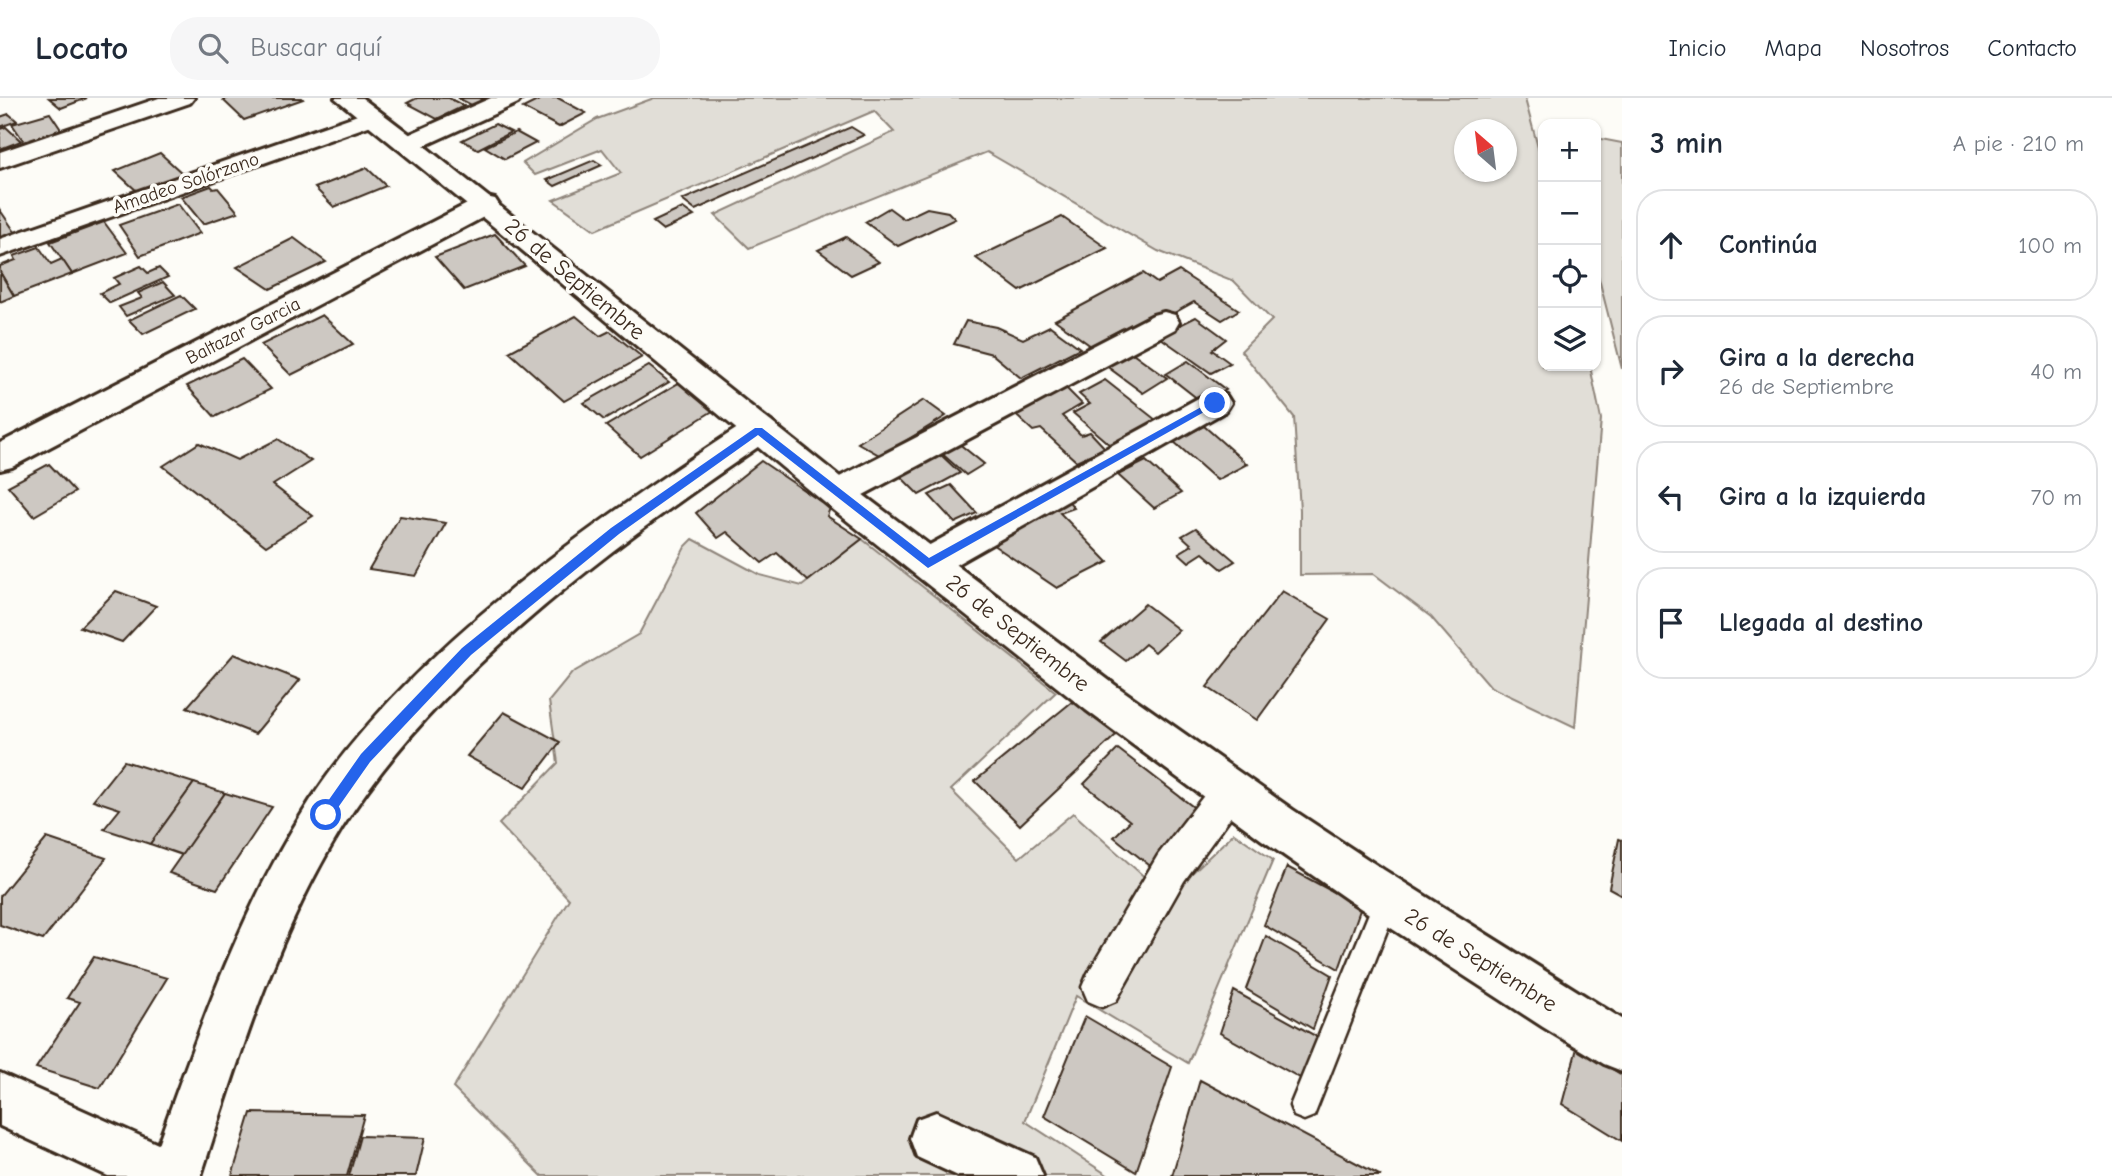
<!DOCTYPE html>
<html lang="es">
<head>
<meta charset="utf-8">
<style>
  body { margin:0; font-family:"Comic Neue",sans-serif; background:#f6f6f7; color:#1f2937 }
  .controls { position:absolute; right:21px; top:21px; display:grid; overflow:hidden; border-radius:14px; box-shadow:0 2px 5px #0004 }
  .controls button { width:63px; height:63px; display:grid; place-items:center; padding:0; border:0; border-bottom:2px solid #e0e1e3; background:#fff; color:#1f2937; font:35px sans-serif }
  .compass { position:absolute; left:1454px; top:21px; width:63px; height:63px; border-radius:50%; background:#fff; box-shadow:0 2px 5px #0004; rotate:332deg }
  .stop { position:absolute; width:21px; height:21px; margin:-16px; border:5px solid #2563eb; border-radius:50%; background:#fff }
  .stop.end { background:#2563eb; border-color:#fff; box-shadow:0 2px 7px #0008 }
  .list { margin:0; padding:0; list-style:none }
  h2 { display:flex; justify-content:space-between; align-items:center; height:91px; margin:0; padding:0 28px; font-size:30px }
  h2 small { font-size:23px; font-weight:400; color:#747a83 }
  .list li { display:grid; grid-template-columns:46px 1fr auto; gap:21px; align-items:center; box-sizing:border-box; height:112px; margin:0 14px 14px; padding:0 14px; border:2px solid #e0e1e3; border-radius:28px }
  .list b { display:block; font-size:26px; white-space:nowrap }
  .list p { margin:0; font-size:23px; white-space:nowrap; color:#747a83 }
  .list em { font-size:23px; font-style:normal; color:#747a83 }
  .icon { flex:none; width:38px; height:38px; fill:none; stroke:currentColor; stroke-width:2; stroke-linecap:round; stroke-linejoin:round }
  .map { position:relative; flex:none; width:1622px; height:1078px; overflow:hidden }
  header { display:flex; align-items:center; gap:42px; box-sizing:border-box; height:98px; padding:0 35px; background:#fff; border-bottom:2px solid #e0e1e3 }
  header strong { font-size:33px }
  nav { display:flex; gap:38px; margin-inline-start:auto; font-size:24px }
  .search { width:490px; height:63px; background:#f6f6f7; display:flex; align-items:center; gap:18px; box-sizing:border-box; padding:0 24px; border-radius:28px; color:#747a83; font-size:26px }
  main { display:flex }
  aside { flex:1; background:#fff }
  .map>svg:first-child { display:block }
</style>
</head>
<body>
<header>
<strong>Locato</strong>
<div class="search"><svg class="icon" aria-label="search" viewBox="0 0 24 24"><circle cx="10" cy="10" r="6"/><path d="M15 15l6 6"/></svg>Buscar aquí</div>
<nav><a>Inicio</a><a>Mapa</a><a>Nosotros</a><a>Contacto</a></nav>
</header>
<main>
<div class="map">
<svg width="1622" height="1078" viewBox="0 0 1622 1078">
  <rect width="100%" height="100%" fill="#fdfcf7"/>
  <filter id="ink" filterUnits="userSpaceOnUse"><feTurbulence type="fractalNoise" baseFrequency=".0143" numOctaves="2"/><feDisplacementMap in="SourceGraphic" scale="14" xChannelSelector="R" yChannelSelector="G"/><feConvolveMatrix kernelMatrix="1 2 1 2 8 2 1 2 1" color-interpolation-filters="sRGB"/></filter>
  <g filter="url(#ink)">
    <g fill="#e1ded7" stroke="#8e847a" stroke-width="2" fill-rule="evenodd">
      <path d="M654,0H1527L1525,1L1543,68V268H1590L1601,321L1575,629L1491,589L1431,519L1374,476L1300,477V412L1294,319L1241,253L1272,222L1234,183L1158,153L987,54L749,150L715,117L894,34L874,13L595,132L553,102L621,75L602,51L535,77L523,65L597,21ZM1464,32H1506V74H1464Z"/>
      <path d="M1596,40L1622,45V271L1596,169Z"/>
      <path d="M693,441L760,477L802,488L862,441L1056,594L951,692L1019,760L1073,715L1150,784L1193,774L1234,735L1273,762L1188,965L1076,898L1025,1023L1109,1078H542L453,990L569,801L499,726L558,665L549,603L572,575L639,536L685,449Z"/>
    </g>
    <g fill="#cdc8c2" stroke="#3b2a1e" stroke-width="2">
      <path d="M49,0H87L61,10Z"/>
      <path d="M229,0H302L303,1L244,22L223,2Z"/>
      <path d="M417,0H449L464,8L437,21L407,5Z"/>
      <path d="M458,0H499L477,10Z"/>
      <path d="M543,0H558L586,15L559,29L523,10Z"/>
      <path d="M50,15L62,33L25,45L12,26Z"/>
      <path d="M9,16L17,23L0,29V19Z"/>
      <path d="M495,26L511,34L478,51L462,42Z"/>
      <path d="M6,29L21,43L0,51V31Z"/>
      <path d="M851,29L864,37L695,112L682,102Z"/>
      <path d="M516,34L536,45L505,61L485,49Z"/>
      <path d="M160,55L183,76L138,94L115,73Z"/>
      <path d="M594,62L602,67L555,88L547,82Z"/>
      <path d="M367,70L386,88L334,109L315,90Z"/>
      <path d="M211,88L214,91L218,90L238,114L203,126L181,99Z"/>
      <path d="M178,106L200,135L140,158L119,127Z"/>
      <path d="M683,110L694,118L663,132L653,124Z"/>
      <path d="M889,110L904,121L927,110L948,114L955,121L898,148L865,124Z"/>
      <path d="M0,112L15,134L0,140Z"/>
      <path d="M1062,119L1107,150L1020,193L976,160Z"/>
      <path d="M104,124L127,155L72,176L50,144Z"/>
      <path d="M495,136L525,168L464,192L435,159Z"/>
      <path d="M846,139L879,164L851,177L818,152Z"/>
      <path d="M294,140L326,164L270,191L237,169Z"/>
      <path d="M39,149L51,166L62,161L72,176L14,198L0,174V168L16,162L14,158Z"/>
      <path d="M141,168L148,175L159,170L168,179L110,205L100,195L119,186L114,180Z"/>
      <path d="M1179,173L1239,212L1222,222L1194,204L1133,238L1122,231L1091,248L1055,222L1143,175L1157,185Z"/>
      <path d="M1,176L14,198L0,204V177Z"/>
      <path d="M163,184L175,197L126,218L119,209L142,200L138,195Z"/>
      <path d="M181,197L195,211L143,236L129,222Z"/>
      <path d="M322,217L353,246L291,277L261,247Z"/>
      <path d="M576,218L600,238L610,233L642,259L564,303L509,254Z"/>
      <path d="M1196,219L1226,241L1212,252L1230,265L1211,275L1158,238Z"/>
      <path d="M966,223L996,229L1023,241L1050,228L1080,250L1021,280L992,256L954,246Z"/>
      <path d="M1126,250L1167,280L1143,295L1101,264Z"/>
      <path d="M242,261L271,291L215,319L187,288Z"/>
      <path d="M1188,263L1226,292L1203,305L1166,276Z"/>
      <path d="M649,268L669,284L604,322L584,305Z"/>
      <path d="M1057,281L1082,306L1062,318L1081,337L1090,334L1105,350L1076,363L1041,331L1033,333L1006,308Z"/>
      <path d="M1105,282L1156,322L1111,348L1073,315L1090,306L1079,296Z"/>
      <path d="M682,283L716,311L640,358L606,328Z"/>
      <path d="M924,302L946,318L881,358L858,345Z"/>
      <path d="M1204,328L1247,366L1217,382L1173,343Z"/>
      <path d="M278,341L311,363L273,387L313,418L266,448L163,368L199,345L237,362Z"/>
      <path d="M957,344L984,366L966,377L940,354Z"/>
      <path d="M939,355L960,375L919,397L898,376Z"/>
      <path d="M761,363L830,410L827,418L862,441L808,483L777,455L762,465L727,434L718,440L696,415Z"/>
      <path d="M1146,363L1181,395L1154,410L1118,377Z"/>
      <path d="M49,366L75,394L34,418L8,388Z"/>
      <path d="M951,387L977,415L955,425L929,397Z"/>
      <path d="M1060,392L1074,410L1060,415L1108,464L1057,490L971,432Z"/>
      <path d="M400,418L446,425L416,478L369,471Z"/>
      <path d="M1196,430L1235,463L1222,471L1203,455L1189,464L1179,455L1192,447L1182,438Z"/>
      <path d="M116,493L156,508L122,544L80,529Z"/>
      <path d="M1282,493L1330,521L1257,622L1207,589Z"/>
      <path d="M1145,506L1179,532L1155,554L1145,546L1126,563L1101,544Z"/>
      <path d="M234,556L300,582L255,636L187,609Z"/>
      <path d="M1073,603L1116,637L1020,727L975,683Z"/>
      <path d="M504,614L560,644L525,690L467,658Z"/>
      <path d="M1118,651L1201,715L1154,771L1114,739L1130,723L1084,686Z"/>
      <path d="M124,663L194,685L150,746L104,731L120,711L93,702Z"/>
      <path d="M194,685L225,695L182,757L150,746Z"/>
      <path d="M225,695L272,709L217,791L169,775Z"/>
      <path d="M47,740L106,760L43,842L0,827V798Z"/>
      <path d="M1619,741L1622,742V797L1609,790Z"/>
      <path d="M1287,769L1361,809L1339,871L1264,827Z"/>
      <path d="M1266,838L1332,877L1313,931L1246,891Z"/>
      <path d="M94,859L167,880L100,990L36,970L80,904L67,900Z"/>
      <path d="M1234,893L1321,941L1309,985L1220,935Z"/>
      <path d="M1085,918L1172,969L1136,1074L1044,1018Z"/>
      <path d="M1577,950L1622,977V1043L1562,1006Z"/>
      <path d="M1200,982L1381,1078H1172Z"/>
      <path d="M251,1015L364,1017L347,1078H232Z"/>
      <path d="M360,1038L425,1040L416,1078H349Z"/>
    </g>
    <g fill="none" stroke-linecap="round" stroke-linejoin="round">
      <defs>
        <path id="service" d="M1387,790L1396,793L1399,802L1314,1018L1304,1022L1294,1018L1290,1008L1378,793Z"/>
        <path id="pedestrian" d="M1228,678L1240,682L1246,694L1240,706L1184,783L1116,903L1102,909L1088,903L1082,889L1088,875L1158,757L1216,682Z"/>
        <g id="minor">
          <path d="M159,0H194L190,5L0,70V54Z"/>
          <path d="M491,0H522L518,5L417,51L408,53L399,51L396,46L399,41Z"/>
          <path d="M372,12L380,14L384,19L380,24L0,158V141Z"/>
          <path d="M486,99L495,101L499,107L495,113L12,369L0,372V345L477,101Z"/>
          <path d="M1164,214L1175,217L1179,224L1175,231L850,404L838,408L826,404L821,395L826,386L1153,217Z"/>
          <path d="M1215,294L1226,297L1231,305L1226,313L941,475L928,479L915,475L910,465L915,455L1204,297Z"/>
          <path d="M759,320L771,324L775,332L771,340C617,445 442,571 342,730C276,837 239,959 201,1078H108L0,1028V975L158,1046C200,929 242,808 310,703C409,551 596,422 747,324Z"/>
          <path d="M936,1014L1035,1059L1043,1078H958L917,1059L910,1040L917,1021Z"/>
        </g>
        <path id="tertiary" d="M335,0H362L408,35L854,390L1115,587L1293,712L1384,772L1622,921V973L1604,966L1543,929L1351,804L1262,742L1086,612L830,409L493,128Z"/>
      </defs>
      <use href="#service" stroke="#3b2a1e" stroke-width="5"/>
      <use href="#pedestrian" stroke="#3b2a1e" stroke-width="5"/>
      <use href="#minor" stroke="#3b2a1e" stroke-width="6"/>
      <use href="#tertiary" stroke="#3b2a1e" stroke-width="6"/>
      <use href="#service" fill="#fdfcf7" fill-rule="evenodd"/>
      <use href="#pedestrian" fill="#fdfcf7" fill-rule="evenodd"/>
      <use href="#minor" fill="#fdfcf7" fill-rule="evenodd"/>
      <use href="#tertiary" fill="#fdfcf7" fill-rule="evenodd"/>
    </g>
  </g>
  <path fill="#2563eb" d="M1212,303L1220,305L928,470L758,337L619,436L471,557L370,664L330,721H321V713L361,656L462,550L611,430L755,330H762L929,460Z"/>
  <g text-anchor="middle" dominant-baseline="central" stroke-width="7" stroke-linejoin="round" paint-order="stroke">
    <g font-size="19" fill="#3b2a1e" stroke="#fdfcf7">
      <text transform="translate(186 85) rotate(-19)">Amadeo Solórzano</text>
      <text transform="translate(243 233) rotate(-27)">Baltazar Garcia</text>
    </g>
    <g font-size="23" fill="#3b2a1e" stroke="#fdfcf7">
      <text transform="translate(575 181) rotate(40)">26 de Septiembre</text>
      <text transform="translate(1018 535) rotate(38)">26 de Septiembre</text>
      <text transform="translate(1481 862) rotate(32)">26 de Septiembre</text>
    </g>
  </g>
</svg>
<div class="controls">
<button>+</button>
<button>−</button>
<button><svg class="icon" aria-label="locate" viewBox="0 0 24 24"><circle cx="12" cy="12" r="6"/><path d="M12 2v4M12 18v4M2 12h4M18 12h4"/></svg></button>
<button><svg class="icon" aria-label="layers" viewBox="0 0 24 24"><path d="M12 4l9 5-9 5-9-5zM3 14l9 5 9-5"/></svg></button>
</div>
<svg class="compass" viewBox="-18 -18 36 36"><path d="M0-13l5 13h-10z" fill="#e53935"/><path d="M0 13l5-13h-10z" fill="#747a83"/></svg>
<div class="stop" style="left:326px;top:717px"></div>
<div class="stop end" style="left:1215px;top:305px"></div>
</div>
<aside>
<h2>3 min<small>A pie · 210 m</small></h2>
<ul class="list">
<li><svg class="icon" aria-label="ahead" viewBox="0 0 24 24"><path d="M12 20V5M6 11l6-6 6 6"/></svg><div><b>Continúa</b></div><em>100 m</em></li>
<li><svg class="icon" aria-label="right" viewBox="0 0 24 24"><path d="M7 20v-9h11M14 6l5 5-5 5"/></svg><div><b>Gira a la derecha</b><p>26 de Septiembre</p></div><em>40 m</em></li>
<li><svg class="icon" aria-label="left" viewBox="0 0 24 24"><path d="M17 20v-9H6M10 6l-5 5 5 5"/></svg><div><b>Gira a la izquierda</b></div><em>70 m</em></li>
<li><svg class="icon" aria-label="arrive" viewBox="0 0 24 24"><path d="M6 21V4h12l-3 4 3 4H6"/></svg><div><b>Llegada al destino</b></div></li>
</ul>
</aside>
</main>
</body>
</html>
